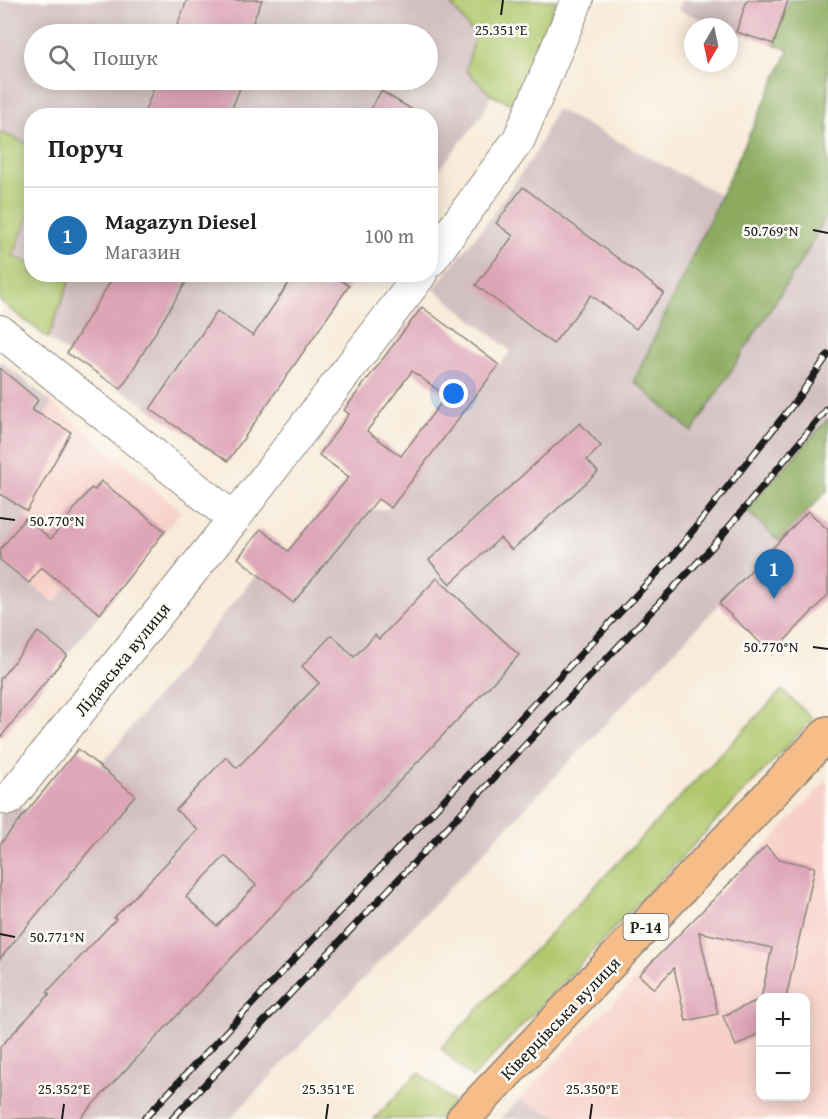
<!DOCTYPE html>
<html lang="uk">
<head>
<meta charset="utf-8">
<style>
  body { margin:0; font-family:"Gentium Book Plus",serif; background:#f2f2f2; color:#202124 }
  .controls { position:absolute; right:18px; bottom:18px; display:grid; overflow:hidden; border-radius:12px; box-shadow:0 3px 15px #0003 }
  .controls button { width:54px; height:54px; display:grid; place-items:center; padding:0; border:0; border-bottom:2px solid #e0e0e0; background:#fff; color:#202124; font:30px sans-serif }
  .compass { position:absolute; left:684px; top:18px; width:54px; height:54px; border-radius:50%; background:#fff; box-shadow:0 3px 15px #0003; rotate:189deg }
  .you { position:absolute; left:454px; top:394px; width:21px; height:21px; margin:-15px; border:4px solid #fff; border-radius:50%; background:#1a73e8; box-shadow:0 0 0 9px #1a73e833 }
  .badge { display:grid; place-items:center; width:39px; height:39px; border-radius:50%; background:#1f6fb2; color:#fff; font-size:20px; font-weight:700 }
  .pin { position:absolute; translate:-50% -50px; filter:drop-shadow(0 2px 3px #0008) }
  .pin::after { content:''; position:absolute; top:32px; width:21px; height:18px; background:inherit; clip-path:polygon(0 0,100% 0,50% 100%) }
  .list { margin:0; padding:0; list-style:none }
  h2 { display:flex; justify-content:space-between; align-items:center; height:78px; margin:0; padding:0 24px; font-size:26px }
  h2 small { font-size:20px; font-weight:400; color:#757577 }
  .list li { display:grid; grid-template-columns:39px 1fr auto; gap:18px; align-items:center; box-sizing:border-box; height:96px; padding:0 24px; border-top:2px solid #e0e0e0 }
  .list b { display:block; font-size:22px; white-space:nowrap }
  .list p { margin:0; font-size:20px; white-space:nowrap; color:#757577 }
  .list em { font-size:20px; font-style:normal; color:#757577 }
  .icon { flex:none; width:33px; height:33px; fill:none; stroke:currentColor; stroke-width:2; stroke-linecap:round; stroke-linejoin:round }
  .map { position:relative; flex:none; width:828px; height:1119px; overflow:hidden }
  .search { position:absolute; background:#fff; box-shadow:0 3px 15px #0003; left:24px; top:24px; width:414px; height:66px; display:flex; align-items:center; gap:15px; box-sizing:border-box; padding:0 21px; border-radius:33px; color:#757577; font-size:22px }
  .panel { position:absolute; background:#fff; box-shadow:0 3px 15px #0003; left:24px; top:108px; width:414px; height:174px; border-radius:24px }
  .map>svg:first-child { display:block }
</style>
</head>
<body>
<div class="map">
<svg width="828" height="1119" viewBox="0 0 828 1119">
  <rect width="100%" height="100%" fill="#fdfcf7"/>
  <filter id="ink" filterUnits="userSpaceOnUse"><feTurbulence type="fractalNoise" baseFrequency=".0167" numOctaves="2"/><feDisplacementMap in="SourceGraphic" scale="12" xChannelSelector="R" yChannelSelector="G"/><feConvolveMatrix kernelMatrix="1 2 1 2 8 2 1 2 1" color-interpolation-filters="sRGB"/></filter>
  <filter id="wash" filterUnits="userSpaceOnUse"><feTurbulence type="fractalNoise" baseFrequency=".008" numOctaves="4" result="noise"/><feDisplacementMap in="SourceGraphic" scale="24" xChannelSelector="R" yChannelSelector="G"/><feGaussianBlur stdDeviation="1.35" result="paint"/><feColorMatrix in="noise" values="0 0 0 0 0 0 0 0 0 0 0 0 0 0 0 0 0 1.4 0 .05"/><feComposite in="paint" operator="in"/></filter>
  <g filter="url(#wash)">
    <rect width="100%" height="100%" fill="#f8ebd9"/>
    <g fill="#f7d1c9" fill-rule="evenodd">
      <path d="M52,403L181,511L138,566L55,603L0,560V550L25,518L0,494Z"/>
      <path d="M826,781L828,784V1119H563L518,1100L766,846ZM760,998H806V1096H760Z"/>
    </g>
    <g fill="#d2bfc1" fill-rule="evenodd">
      <path d="M0,0H532L484,112L431,180L430,116H32V274L357,275L228,461L67,353L0,301ZM34,34H428V80H34Z"/>
      <path d="M682,0H788L774,44L736,32L729,29V27H723L678,10Z"/>
      <path d="M556,109L721,195L634,381L807,252L828,212V419L746,510L779,541L230,1119H0V791L26,812L78,749L100,766L257,574L293,603L368,511L391,508L499,365L511,351L434,289L490,218L536,152Z"/>
      <path d="M0,360L52,403L0,494L27,511L25,518L0,550Z"/>
      <path d="M105,540L138,566L0,738V560L55,603Z"/>
      <path d="M518,1100L563,1119H500Z"/>
    </g>
    <g fill="#b0c66a" stroke="#667143" stroke-width="1.5">
      <path d="M448,0H557L512,104L491,95L466,70L475,36Z"/>
      <path d="M0,132L31,145V210L13,256L31,264L32,274L56,275L70,280L48,338L0,301Z"/>
      <path d="M782,690L813,719L472,1078L441,1048Z"/>
      <path d="M419,1072L454,1103L438,1119H374Z"/>
    </g>
    <g fill="#8cab5e" stroke="#54643d" stroke-width="1.5">
      <path d="M788,0H828V212L807,252L692,432L634,381L789,50L774,44Z"/>
      <path d="M828,419V490L779,541L746,510Z"/>
    </g>
    <g id="blocks">
      <g fill="#dea5b7" fill-rule="evenodd">
        <path d="M187,0H262L248,34H174Z"/>
        <path d="M747,0H788L774,44L736,32Z"/>
        <path d="M157,80H243L229,116H143Z"/>
        <path d="M381,91L423,116H367Z"/>
        <path d="M523,187L664,293L636,329L591,295L553,344L476,285L513,236L496,223Z"/>
        <path d="M115,274H191L121,389L67,353Z"/>
        <path d="M295,274H332L349,286L228,461L150,409L217,311L253,336Z"/>
        <path d="M422,307L499,365L391,508L378,499L293,603L238,558L261,529L288,551L349,477L319,455L349,414L344,410ZM412,371L446,396L401,456L367,431Z"/>
        <path d="M0,368L38,400L32,410L71,432L27,511L0,494Z"/>
        <path d="M580,423L601,446L587,460L598,472L512,550L500,538L450,584L429,560Z"/>
        <path d="M101,481L165,531L100,614L41,567L29,583L0,560V550L25,518L51,539L91,488L95,490Z"/>
        <path d="M808,511L828,530V595L772,654L719,604Z"/>
        <path d="M437,578L519,655L79,1119H0V1047L50,994L47,992L116,919L114,918L198,830L176,810L226,757L237,768L319,683L302,666L332,635L354,657L375,635L379,639ZM225,856L256,885L217,926L186,897Z"/>
        <path d="M38,632L67,655L0,738V679Z"/>
        <path d="M78,749L135,795L0,959V844Z"/>
        <path d="M766,846L779,859L815,867L786,998H761L772,948L699,932L718,1014L686,1021L674,968L654,989L639,975Z"/>
        <path d="M760,999V1033L736,1046L723,1016Z"/>
      </g>
    </g>
  </g>
  <g filter="url(#ink)">
    <use href="#blocks" fill-opacity="0" stroke="#8a847a" stroke-width="1.5"/>
    <g fill="none" stroke-linecap="round" stroke-linejoin="round">
      <defs>
        <g id="minor">
          <path d="M430,261L519,139L577,0"/>
          <path d="M0,331L234,519"/>
          <path d="M9,799L234,519L421,274"/>
        </g>
        <path id="major" d="M463,1119L828,733"/>
      </defs>
      <use href="#minor" stroke="#8a847a" stroke-width="34"/>
      <use href="#major" stroke="#8a847a" stroke-width="36"/>
      <use href="#minor" stroke="#fff" stroke-width="32"/>
      <use href="#major" stroke="#f7bd88" stroke-width="33"/>
      <defs>
        <g id="rail">
          <path d="M144,1119L672,557L798,398L828,355"/>
          <path d="M172,1119L713,546L828,408"/>
        </g>
      </defs>
      <use href="#rail" stroke="#1c1c1c" stroke-width="7"/>
      <use href="#rail" stroke="#fdfcf7" stroke-width="4.5" stroke-dasharray="14" stroke-linecap="butt"/>
    </g>
  </g>
  <path fill="none" stroke="#1c1c1c" stroke-width="2" d="M501,15L503,0M813,230L828,233M0,518L15,520M813,647L828,649M0,934L15,937M62,1119L64,1104M326,1119L328,1104M590,1119L592,1104"/>
  <g text-anchor="middle" dominant-baseline="central" stroke-width="5" stroke-linejoin="round" paint-order="stroke">
    <rect fill="#fdfcf7" stroke="#605f5e" stroke-width="1.5" x="623.5" y="914" width="45" height="26" rx="4.5"/>
    <g font-size="16" font-weight="bold" fill="#1c1c1c">
      <text x="646" y="927">Р-14</text>
    </g>
    <g font-size="18" fill="#1c1c1c" stroke="#fdfcf7">
      <text transform="translate(122 659) rotate(-51)">Лідавська вулиця</text>
      <text transform="translate(560 1018) rotate(-46)">Ківерцівська вулиця</text>
    </g>
  </g>
  <g font-size="15" text-anchor="middle" fill="#1c1c1c" stroke="#fdfcf7" stroke-width="5" stroke-linejoin="round" paint-order="stroke">
    <text x="501" y="35">25.351°E</text>
    <text x="771" y="236">50.769°N</text>
    <text x="57" y="526">50.770°N</text>
    <text x="771" y="652">50.770°N</text>
    <text x="57" y="942">50.771°N</text>
    <text x="64" y="1094">25.352°E</text>
    <text x="328" y="1094">25.351°E</text>
    <text x="592" y="1094">25.350°E</text>
  </g>
</svg>
<div class="controls">
<button>+</button>
<button>−</button>
</div>
<svg class="compass" viewBox="-18 -18 36 36"><path d="M0-13l5 13h-10z" fill="#e53935"/><path d="M0 13l5-13h-10z" fill="#757577"/></svg>
<div class="you"></div>
<div class="pin badge" style="left:774px;top:599px">1</div>
<div class="search"><svg class="icon" aria-label="search" viewBox="0 0 24 24"><circle cx="10" cy="10" r="6"/><path d="M15 15l6 6"/></svg>Пошук</div>
<section class="panel">
<h2>Поруч<small></small></h2>
<ul class="list">
<li><span class="badge">1</span><div><b>Magazyn Diesel</b><p>Магазин</p></div><em>100 m</em></li>
</ul>
</section>
</div>
</body>
</html>
